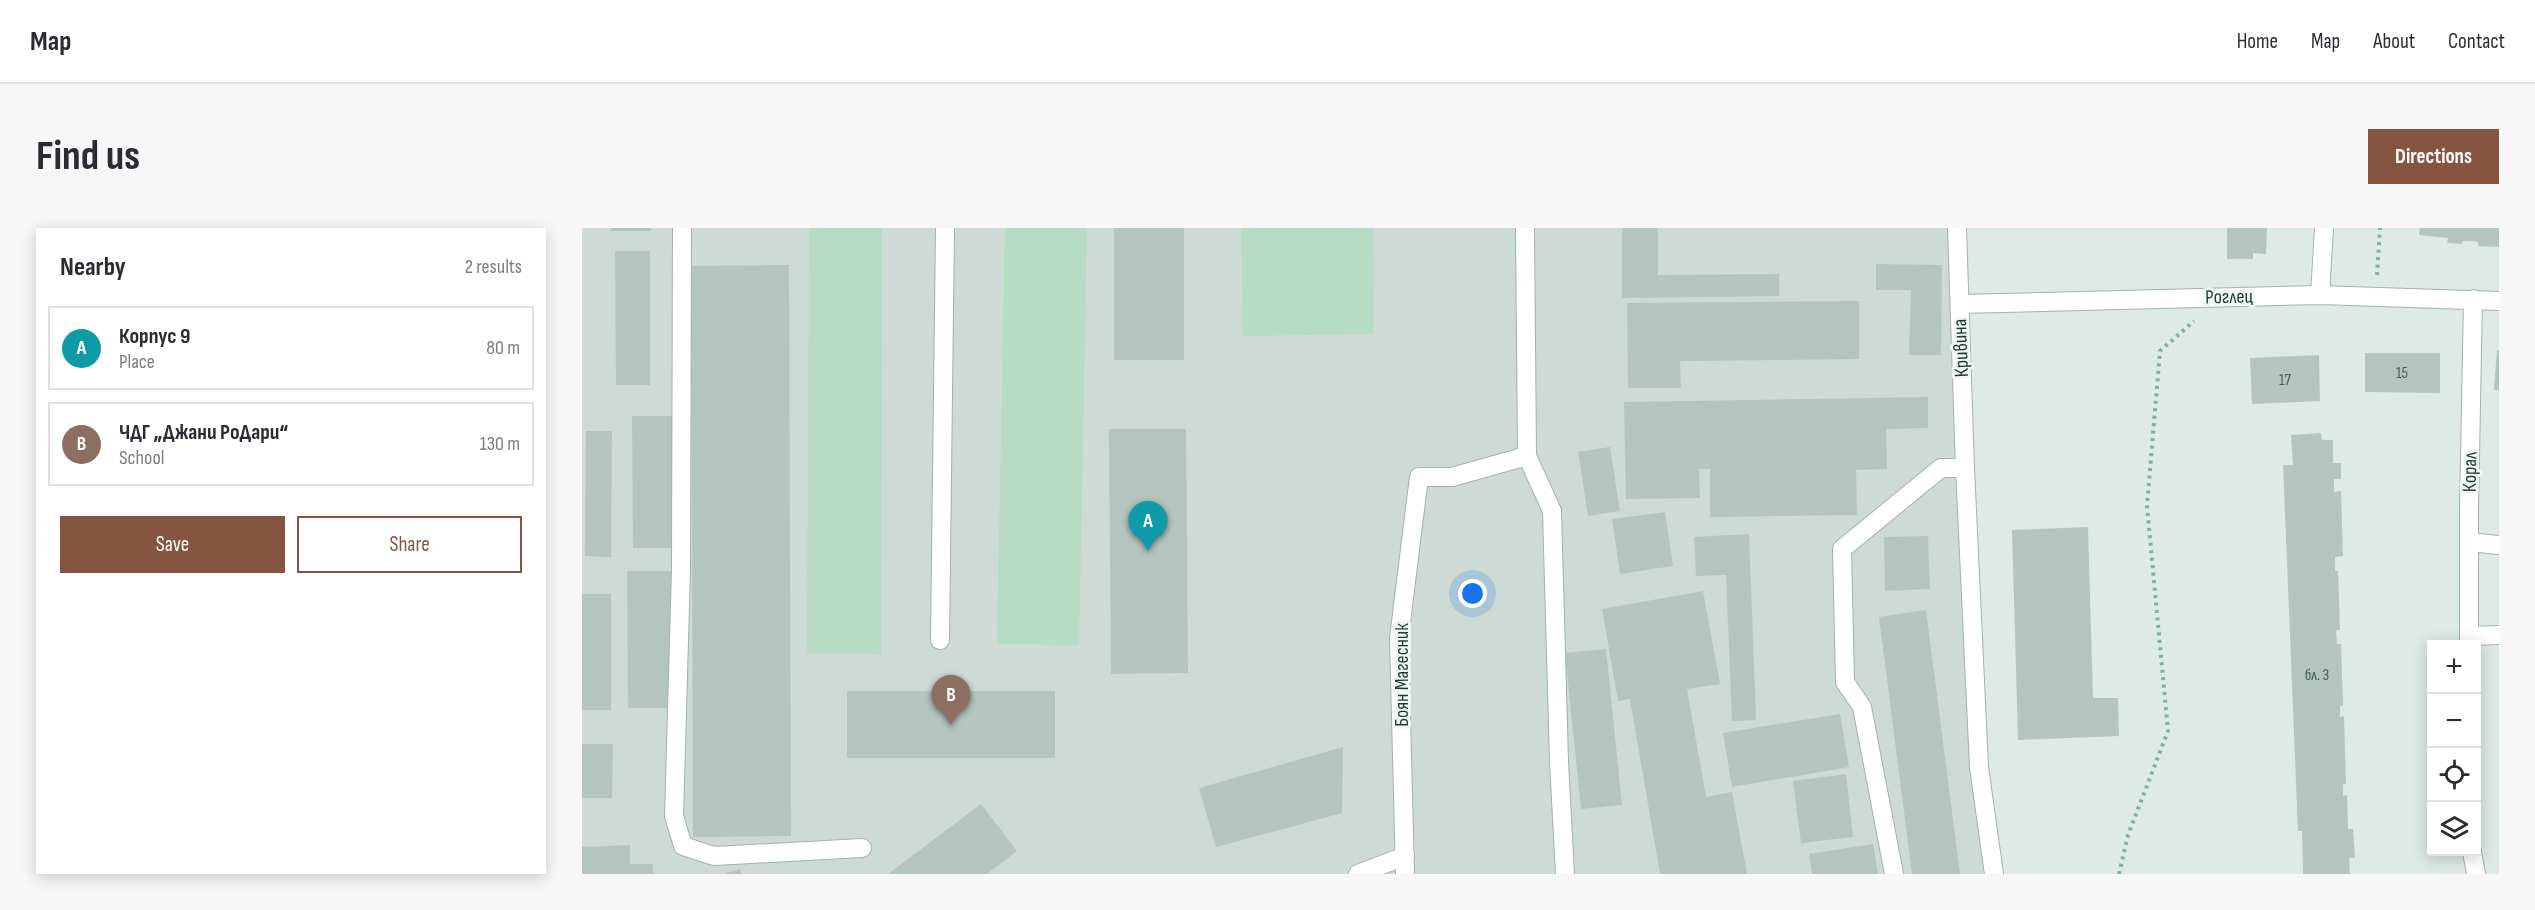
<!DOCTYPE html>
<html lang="en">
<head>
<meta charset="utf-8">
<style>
  body { margin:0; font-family:"Sofia Sans Condensed",sans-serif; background:#f7f7f7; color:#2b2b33 }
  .controls { position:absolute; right:18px; bottom:18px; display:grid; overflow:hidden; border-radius:0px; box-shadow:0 3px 15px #0003 }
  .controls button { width:54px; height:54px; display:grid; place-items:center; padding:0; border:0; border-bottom:2px solid #e1e1e2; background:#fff; color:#2b2b33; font:30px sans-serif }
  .you { position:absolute; left:891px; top:366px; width:21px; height:21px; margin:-15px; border:4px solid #fff; border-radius:50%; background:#1a73e8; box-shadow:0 0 0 9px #1a73e833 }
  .badge { display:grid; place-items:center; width:39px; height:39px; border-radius:50%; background:#865541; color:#fff; font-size:20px; font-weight:700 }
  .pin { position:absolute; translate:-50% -50px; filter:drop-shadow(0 2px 3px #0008) }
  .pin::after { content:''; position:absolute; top:32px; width:21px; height:18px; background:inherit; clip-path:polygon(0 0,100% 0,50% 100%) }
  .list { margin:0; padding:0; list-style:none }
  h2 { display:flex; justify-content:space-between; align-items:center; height:78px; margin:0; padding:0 24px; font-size:26px }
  h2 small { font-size:20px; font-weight:400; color:#7c7c81 }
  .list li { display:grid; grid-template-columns:39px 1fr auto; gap:18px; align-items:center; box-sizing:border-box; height:84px; margin:0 12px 12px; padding:0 12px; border:2px solid #e1e1e2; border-radius:0px }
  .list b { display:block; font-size:22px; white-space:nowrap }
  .list p { margin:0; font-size:20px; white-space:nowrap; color:#7c7c81 }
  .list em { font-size:20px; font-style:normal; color:#7c7c81 }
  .actions { display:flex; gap:12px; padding:18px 24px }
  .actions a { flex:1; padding:14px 0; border:2px solid #865541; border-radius:0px; text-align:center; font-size:21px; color:#865541 }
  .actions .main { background:#865541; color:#fff }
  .icon { flex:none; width:33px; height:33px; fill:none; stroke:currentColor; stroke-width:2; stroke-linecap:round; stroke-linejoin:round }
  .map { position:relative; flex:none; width:1917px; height:646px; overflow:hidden; border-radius:0px }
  header { display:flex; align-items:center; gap:36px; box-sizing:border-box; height:84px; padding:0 30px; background:#fff; border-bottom:2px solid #e1e1e2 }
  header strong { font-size:28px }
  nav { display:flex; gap:33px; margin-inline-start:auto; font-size:21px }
  .intro { display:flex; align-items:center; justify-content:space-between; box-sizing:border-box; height:144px; padding:0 36px }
  h1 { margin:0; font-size:42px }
  .button { padding:15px 27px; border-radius:0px; background:#865541; color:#fff; font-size:21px; font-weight:700 }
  main { display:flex; gap:36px; padding:0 36px }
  aside { flex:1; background:#fff; border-radius:0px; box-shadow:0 3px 15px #0003 }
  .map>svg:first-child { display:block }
</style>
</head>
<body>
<header>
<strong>Map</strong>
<nav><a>Home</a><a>Map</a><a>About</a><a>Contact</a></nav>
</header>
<div class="intro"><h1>Find us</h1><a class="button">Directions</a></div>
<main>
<aside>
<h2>Nearby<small>2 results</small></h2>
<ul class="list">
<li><span class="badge" style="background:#0f9aa8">A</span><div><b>Корпус 9</b><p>Place</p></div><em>80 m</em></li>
<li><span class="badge" style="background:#8d6e63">B</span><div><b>ЧДГ „Джани РоДари“</b><p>School</p></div><em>130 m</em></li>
</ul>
<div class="actions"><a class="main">Save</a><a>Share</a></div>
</aside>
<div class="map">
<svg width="1917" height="646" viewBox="0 0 1917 646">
  <rect width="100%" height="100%" fill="#deeae6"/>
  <path fill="#cddad5" d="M0,0H1375L1383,240L1412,646H0Z"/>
  <g fill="#b6dcc4">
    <path d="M227,0H300L299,426L225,425Z"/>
    <path d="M423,0H505L497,417L415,416Z"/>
    <path d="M659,0H791L792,106L661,108Z"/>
  </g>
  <g fill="#b4c5bf">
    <rect x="29" y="0" width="40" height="3"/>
    <rect x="532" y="0" width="70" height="132"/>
    <path d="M1040,0H1076V47L1197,46V68L1040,70Z"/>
    <path d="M1645,0H1685L1684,26L1671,25V31H1645Z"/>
    <path d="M1838,0H1917V19L1896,18V14L1888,13H1881L1880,16L1865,15L1866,10L1837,7Z"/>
    <path d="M33,23H68V157H34Z"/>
    <path d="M1294,36L1360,37L1359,127H1327L1329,62H1294Z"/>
    <path d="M207,37L209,608L111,609L109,38Z"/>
    <path d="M1277,73V131L1098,133L1099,160H1046L1045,75Z"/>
    <path d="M1915,122H1917V162H1912Z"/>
    <path d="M1783,125H1858V165L1783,164Z"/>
    <path d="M1737,127L1738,173L1670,176L1668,130Z"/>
    <path d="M1346,169V200L1304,201L1305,241L1274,242L1275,287L1128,289V241H1117L1118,270L1044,271L1042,174Z"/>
    <path d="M50,188H93L94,320H51Z"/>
    <path d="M527,201H604L606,445L529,446Z"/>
    <path d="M4,203H30L29,329L3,328Z"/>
    <path d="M1739,205L1740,212H1751V235H1759V251H1752V264L1759,263L1761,328L1753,329V343H1756L1758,402H1754L1755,416H1759L1761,478H1758V489L1762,488L1764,556H1761V568L1765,567L1766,601H1771L1773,630H1767L1768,646H1721L1720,603H1716L1701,237H1711L1709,207Z"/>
    <path d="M1028,219L1038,283L1006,288L996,224Z"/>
    <path d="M1083,284L1091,338L1038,346L1030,291Z"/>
    <path d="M1506,299L1511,470H1536L1537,508L1436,512L1430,302Z"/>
    <path d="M1167,306L1174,492L1150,493L1144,347L1114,348L1112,309Z"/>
    <path d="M1346,308L1348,361L1303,363L1302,309Z"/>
    <path d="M45,343H89L90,480H46Z"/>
    <path d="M1121,363L1138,456L1105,461L1124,569L1150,564L1165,646H1078L1048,471L1036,473L1020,381Z"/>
    <rect x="0" y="366" width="29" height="116"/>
    <path d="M1344,382L1378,646H1330L1297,389Z"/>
    <path d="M1024,421L1040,577L999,581L983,425Z"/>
    <rect x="265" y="463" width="208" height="67"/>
    <path d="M1258,486L1267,539L1150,559L1141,505Z"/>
    <path d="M0,516H31L30,570H0Z"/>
    <path d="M761,519L760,585L634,619L617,560Z"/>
    <path d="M1264,546L1271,609L1219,615L1211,553Z"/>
    <path d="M399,576L435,623L405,646H306Z"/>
    <path d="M1291,616L1296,646H1230L1227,626Z"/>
    <path d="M48,617V636H71V646H0V619Z"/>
    <path d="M158,641L159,646H144V645Z"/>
  </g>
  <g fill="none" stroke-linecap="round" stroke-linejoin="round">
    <defs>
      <g id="minor">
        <path d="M100,0L99,342L92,588L101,618L132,628L280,620"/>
        <path d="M1375,0L1383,240L1397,539L1412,646"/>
        <path d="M1738,67L1742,0"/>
        <path d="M1378,76L1738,67L1917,73"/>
        <path d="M945,228L970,283L977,534L983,646"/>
        <path d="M1887,314L1917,317"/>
        <path d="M1887,408L1917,407"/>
        <path d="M358,412L363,0"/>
        <path d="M1887,416V281L1891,71"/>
        <path d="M1890,624L1894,646"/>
        <path d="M776,646L823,628"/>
        <path d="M823,646L817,410L837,249H870L945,228L943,0"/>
        <path d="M1312,646L1280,479L1263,454L1260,321L1359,240H1383"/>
      </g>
    </defs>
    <use href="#minor" stroke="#a1b2ae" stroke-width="20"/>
    <g stroke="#7eafa4" stroke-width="4" stroke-dasharray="3 4.5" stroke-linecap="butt">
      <path d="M1795,47L1798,0"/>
      <path d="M1537,646L1546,607L1586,503L1565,278L1578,123L1612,93"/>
    </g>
    <use href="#minor" stroke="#fff" stroke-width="18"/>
  </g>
  <g text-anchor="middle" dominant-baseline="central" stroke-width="6" stroke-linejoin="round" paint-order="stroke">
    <g font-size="16" fill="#445d58">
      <text x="1820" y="145">15</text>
      <text x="1703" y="152">17</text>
      <text x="1735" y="447">бл. 3</text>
    </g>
    <g font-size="20" fill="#1f3a36" stroke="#eff7f4">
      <text transform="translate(1647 69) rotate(-1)">Роглец</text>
      <text transform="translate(1379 120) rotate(-92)">Кривина</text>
      <text transform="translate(1888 244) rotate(-89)">Корал</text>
      <text transform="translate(820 447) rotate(-90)">Боян Магесник</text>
    </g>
  </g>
</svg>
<div class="controls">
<button>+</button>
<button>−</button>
<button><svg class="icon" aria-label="locate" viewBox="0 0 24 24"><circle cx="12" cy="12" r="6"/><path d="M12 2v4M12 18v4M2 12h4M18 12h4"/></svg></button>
<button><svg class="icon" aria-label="layers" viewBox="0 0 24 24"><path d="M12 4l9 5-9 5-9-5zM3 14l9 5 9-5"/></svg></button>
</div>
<div class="you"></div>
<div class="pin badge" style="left:566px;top:323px;background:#0f9aa8">A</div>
<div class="pin badge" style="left:369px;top:497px;background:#8d6e63">B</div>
</div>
</main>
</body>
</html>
